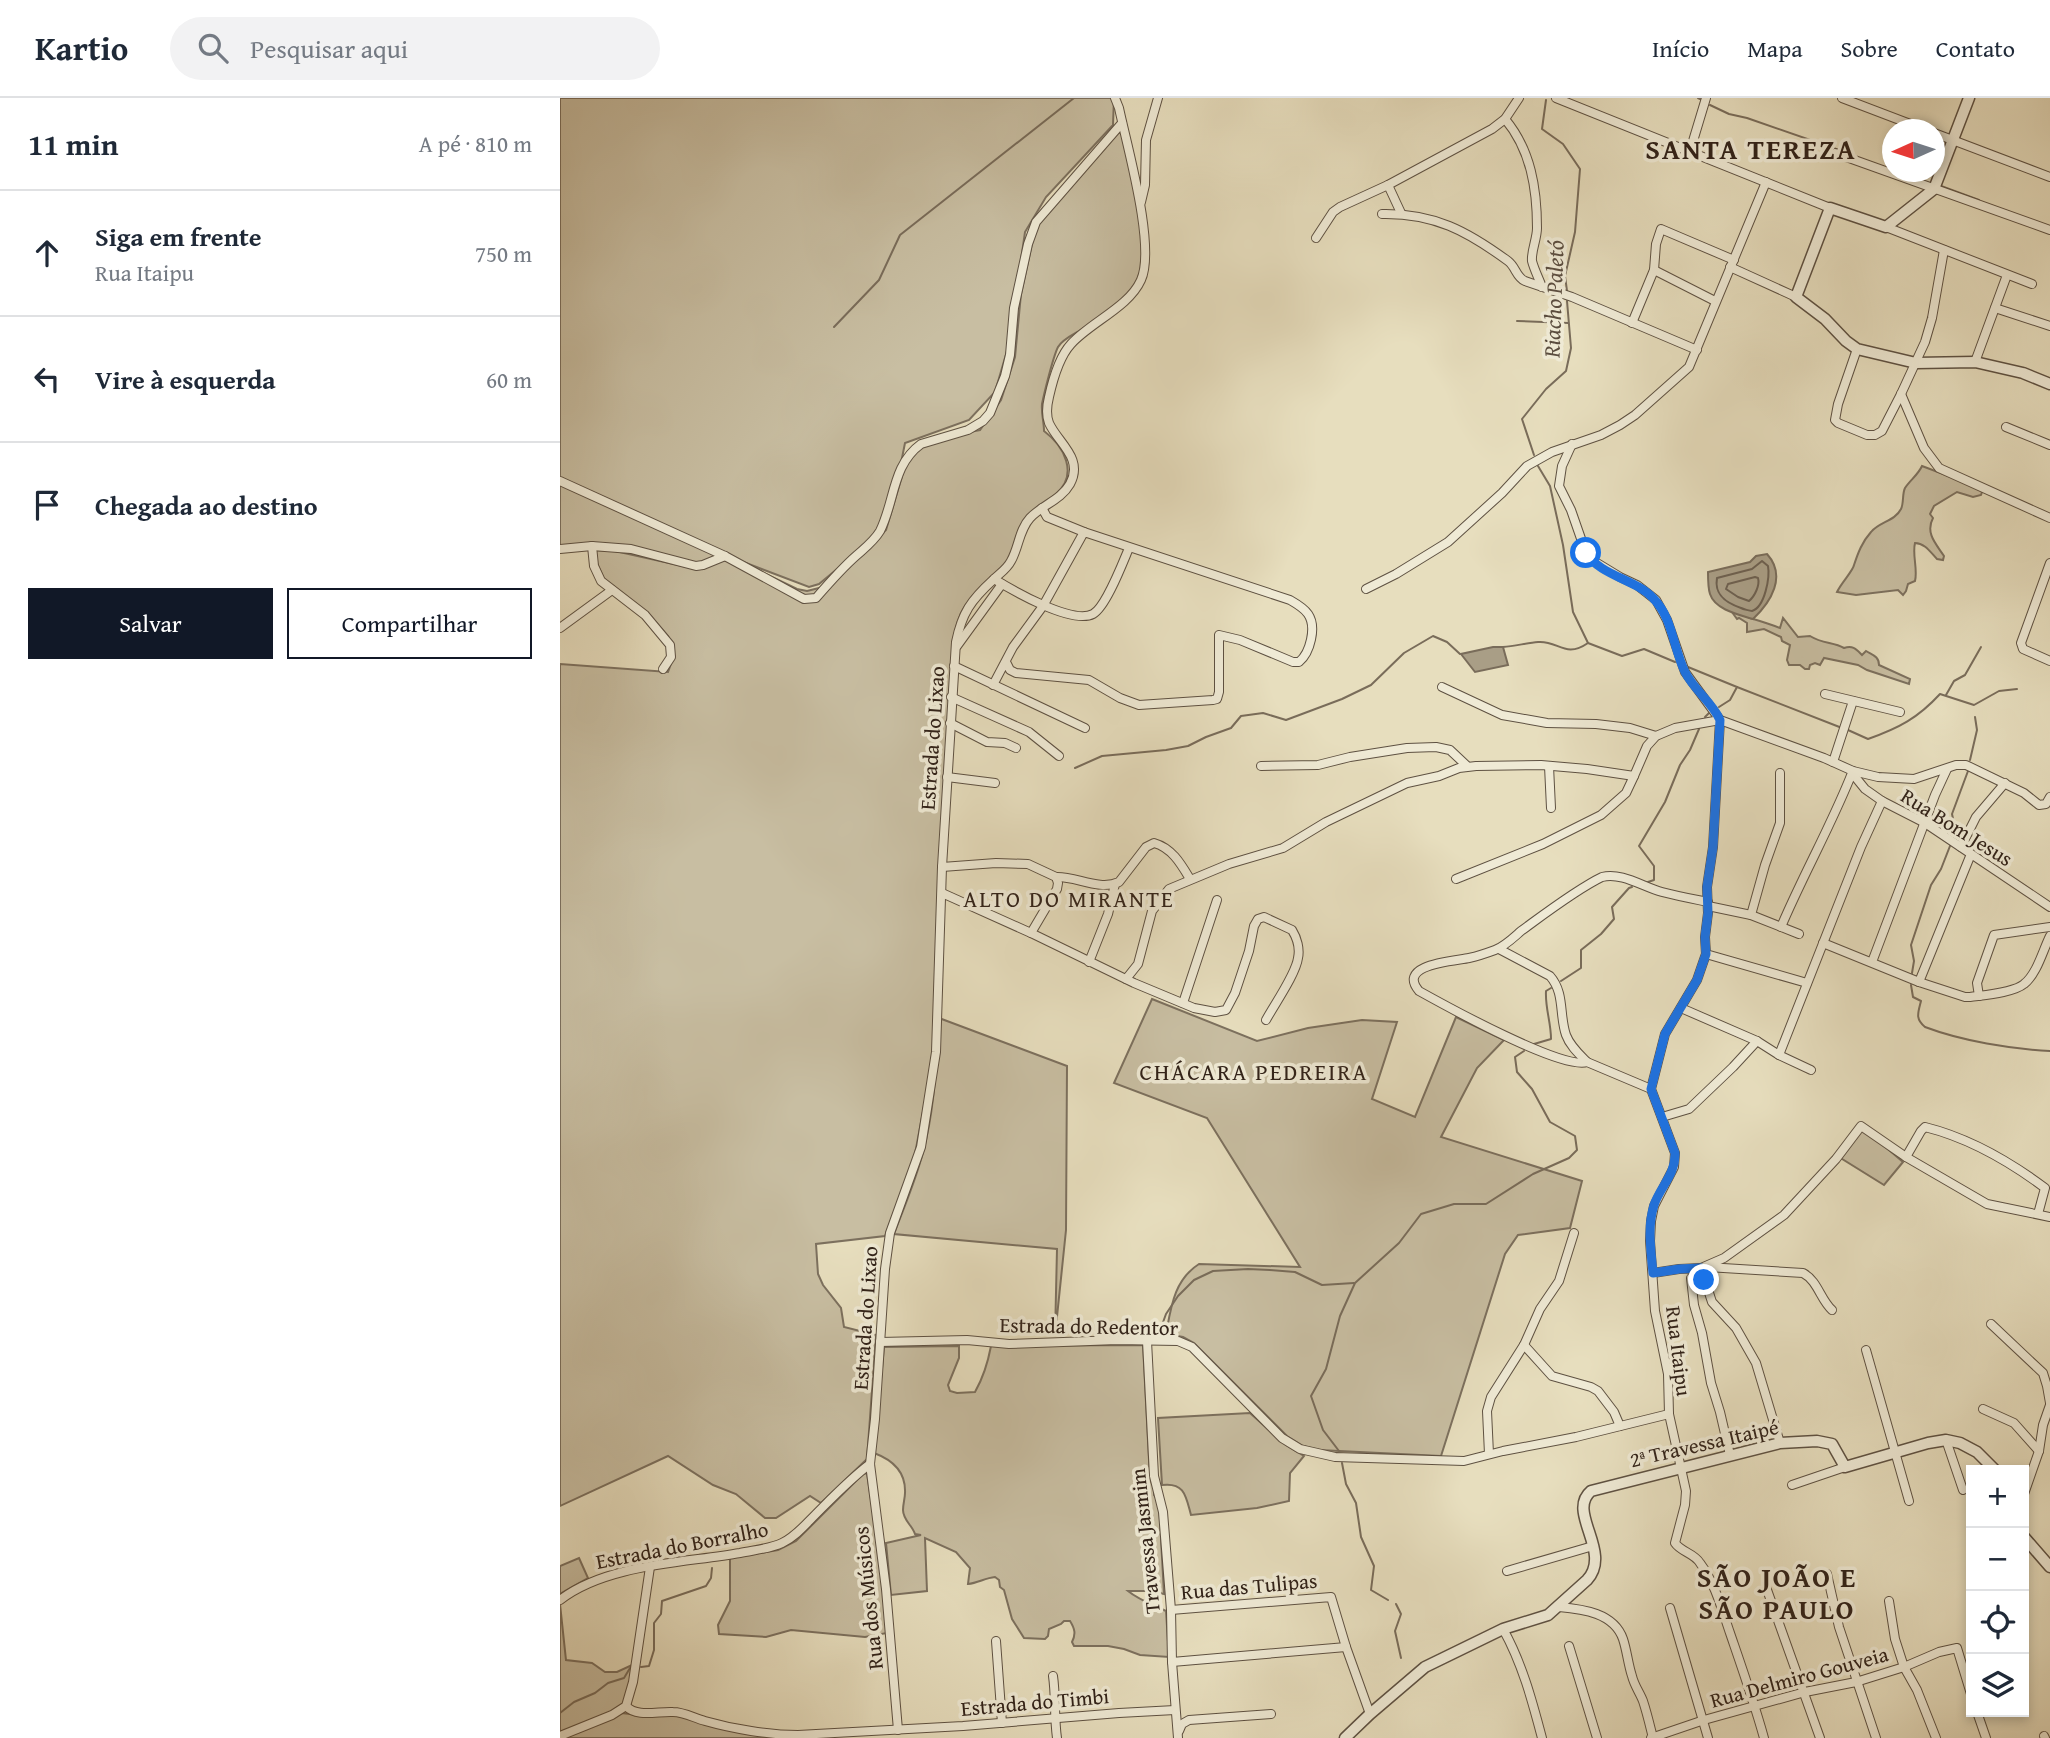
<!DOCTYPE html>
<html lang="pt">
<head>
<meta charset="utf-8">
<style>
  body { margin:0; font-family:"Gentium Book Plus",serif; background:#f2f2f3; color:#1f2937 }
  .controls { position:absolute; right:21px; bottom:21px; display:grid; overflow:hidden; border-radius:0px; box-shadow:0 4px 10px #0003 }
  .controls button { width:63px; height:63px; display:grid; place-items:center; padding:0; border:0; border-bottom:2px solid #e0e1e3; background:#fff; color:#1f2937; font:35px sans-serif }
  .compass { position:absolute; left:1322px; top:21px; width:63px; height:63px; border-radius:50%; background:#fff; box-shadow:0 4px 10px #0003; rotate:267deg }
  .stop { position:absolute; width:21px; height:21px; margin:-16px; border:5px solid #1a73e8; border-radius:50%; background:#fff }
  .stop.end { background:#1a73e8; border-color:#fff; box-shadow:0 2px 7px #0008 }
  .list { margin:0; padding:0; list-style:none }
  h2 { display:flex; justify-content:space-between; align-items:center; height:91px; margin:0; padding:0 28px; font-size:30px }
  h2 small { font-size:23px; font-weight:400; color:#747a83 }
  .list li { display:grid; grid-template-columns:46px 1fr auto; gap:21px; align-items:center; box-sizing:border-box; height:126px; padding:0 28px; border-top:2px solid #e0e1e3 }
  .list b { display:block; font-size:26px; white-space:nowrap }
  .list p { margin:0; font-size:23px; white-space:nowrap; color:#747a83 }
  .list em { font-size:23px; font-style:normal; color:#747a83 }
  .actions { display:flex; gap:14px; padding:21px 28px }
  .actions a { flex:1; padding:16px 0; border:2px solid #111827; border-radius:0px; text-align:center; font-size:24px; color:#111827 }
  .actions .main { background:#111827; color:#fff }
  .icon { flex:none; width:38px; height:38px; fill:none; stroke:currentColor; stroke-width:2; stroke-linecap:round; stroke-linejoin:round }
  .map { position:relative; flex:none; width:1490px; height:1640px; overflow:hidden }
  header { display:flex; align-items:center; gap:42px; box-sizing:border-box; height:98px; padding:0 35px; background:#fff; border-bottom:2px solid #e0e1e3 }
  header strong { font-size:33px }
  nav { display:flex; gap:38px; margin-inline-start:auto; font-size:24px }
  .search { width:490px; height:63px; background:#f2f2f3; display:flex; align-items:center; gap:18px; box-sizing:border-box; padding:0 24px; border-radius:38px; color:#747a83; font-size:26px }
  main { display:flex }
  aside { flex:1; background:#fff }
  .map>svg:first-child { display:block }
</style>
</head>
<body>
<header>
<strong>Kartio</strong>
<div class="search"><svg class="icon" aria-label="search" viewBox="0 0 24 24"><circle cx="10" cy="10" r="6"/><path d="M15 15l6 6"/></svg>Pesquisar aqui</div>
<nav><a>Início</a><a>Mapa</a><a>Sobre</a><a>Contato</a></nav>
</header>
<main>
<aside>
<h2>11 min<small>A pé · 810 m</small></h2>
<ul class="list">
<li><svg class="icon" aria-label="ahead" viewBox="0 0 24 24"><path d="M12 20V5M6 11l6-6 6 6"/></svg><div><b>Siga em frente</b><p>Rua Itaipu</p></div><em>750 m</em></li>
<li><svg class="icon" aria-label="left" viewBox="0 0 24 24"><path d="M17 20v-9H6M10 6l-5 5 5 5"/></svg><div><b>Vire à esquerda</b></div><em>60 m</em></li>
<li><svg class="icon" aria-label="arrive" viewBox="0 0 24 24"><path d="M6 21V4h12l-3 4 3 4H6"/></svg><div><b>Chegada ao destino</b></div></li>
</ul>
<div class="actions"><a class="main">Salvar</a><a>Compartilhar</a></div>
</aside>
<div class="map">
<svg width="1490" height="1640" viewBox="0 0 1490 1640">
  <rect width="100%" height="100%" fill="#e7debe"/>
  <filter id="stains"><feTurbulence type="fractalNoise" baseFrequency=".00286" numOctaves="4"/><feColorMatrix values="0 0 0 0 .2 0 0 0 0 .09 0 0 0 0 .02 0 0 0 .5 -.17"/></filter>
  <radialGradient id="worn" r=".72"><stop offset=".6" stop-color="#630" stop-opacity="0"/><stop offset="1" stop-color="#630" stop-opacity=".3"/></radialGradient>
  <g fill="#c8bea2" stroke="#7c705e" stroke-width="2">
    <path d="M0,0H554L553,27L486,99L465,134L449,246L435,294L409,322L345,345L336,390L317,438L259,486L249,489L173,460L237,491L247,493L267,488L326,432L346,365L362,346L377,340L420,332L441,302L455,259L461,196L475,132L486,116L558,34L563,36C571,74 589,136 580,174C573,201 541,219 519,233C512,237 502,242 498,249C493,259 484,296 482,306C481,315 484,324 484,333C504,348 519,376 496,396C484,406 472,411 463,424C454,436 455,452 447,464C437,479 420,489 409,503C399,514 396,529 393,543L378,797L373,951L366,998L354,1061L325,1138L256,1146L258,1176L263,1187L281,1210L284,1229L316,1237L307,1361L261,1405L250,1398L216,1420H205L176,1396L153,1387L108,1358L0,1408V566L108,574L113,560L114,550L108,538L88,515L44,481L36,463L35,452L55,453L127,469H145L164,457L158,454L159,457L143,465L128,464L71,452L33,449L0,451Z"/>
    <path d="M1362,368L1423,391L1421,397L1413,399L1397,394L1374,408L1370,416L1373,420C1365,435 1376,446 1384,458L1383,462L1377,461C1371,455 1365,445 1355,445C1352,457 1358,471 1355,483L1348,486L1346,493L1343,497L1338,492L1296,497L1277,494C1281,485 1293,473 1294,467C1298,455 1302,444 1311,434C1319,424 1335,423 1341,411C1344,405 1342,396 1345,390C1350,382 1358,377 1362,368Z"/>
    <path d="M1172,514C1180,515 1183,517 1190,520C1200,523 1210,526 1220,530L1223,520L1238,539L1250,538C1263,546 1273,544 1284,550C1293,547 1296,551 1302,557L1306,553C1312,557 1319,558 1319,567L1350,581L1349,586L1307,572L1298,567L1264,560L1260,567L1255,565L1250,567L1249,571H1245L1240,567H1229L1227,562L1230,547L1222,543L1221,539L1204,531L1187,534V525L1179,520L1177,521Z"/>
    <path d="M592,901L697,943L748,930L802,922L837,924L812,1001L855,1019L896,919L944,942L917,970L881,1039L1022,1083L1010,1130L958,1137L945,1156L881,1358L759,1352L743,1348L727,1338L634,1245L623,1239L606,1236C611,1209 614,1182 639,1166L740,1169L647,1020L554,985Z"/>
    <path d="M379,920L507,968L506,1132L495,1238L497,1151L334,1136C344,1109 356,1082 363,1054C375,1011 376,964 379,920Z"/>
    <path d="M1302,1029L1343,1064L1324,1087L1279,1059Z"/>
    <path d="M583,1247L590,1381L594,1390V1397L599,1404L604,1496L590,1493H568C579,1502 593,1507 606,1513L609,1559L580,1557L564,1551L548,1548H514L512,1544C516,1536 515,1531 510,1523H504L501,1526L489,1531L488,1538L485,1541L464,1540L452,1521L444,1492L440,1489L439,1482L435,1479C425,1480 418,1485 408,1486L410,1470L396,1454L365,1440L367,1493L331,1497L326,1445L361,1437L355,1436C352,1427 343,1422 343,1412C343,1406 345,1400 345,1395C346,1374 333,1362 314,1355L324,1249L399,1248V1260L388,1287L390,1293L397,1295L415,1294C423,1280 428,1264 431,1248Z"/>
    <path d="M690,1315L726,1347L744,1358L730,1375L729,1403L697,1410L631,1417C626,1399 625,1384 602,1387L598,1320Z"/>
    <path d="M307,1375L319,1454L327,1535L305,1539L231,1532L206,1539L159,1536L158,1527L170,1503V1460L218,1452L236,1443L303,1376Z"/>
    <path d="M19,1460L28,1480L0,1496V1468Z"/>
    <path d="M0,1506L6,1562L32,1565L45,1574H57L72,1567C70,1577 70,1592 66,1601C57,1617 17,1628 0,1635Z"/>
    <path d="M61,1615L80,1617L107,1616L233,1640H2Z"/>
  </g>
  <g fill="#a99e86" stroke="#796c5a" stroke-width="2">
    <path d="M1207,456C1227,478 1211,504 1193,521C1180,517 1155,512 1150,496C1148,490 1148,480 1148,474L1190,464L1196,458Z"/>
    <path d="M933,549H943L948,567L915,574L901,556Z"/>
  </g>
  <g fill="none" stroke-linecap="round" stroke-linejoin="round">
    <g stroke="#6d6050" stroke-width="2">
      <path d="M1202,463L1208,468C1210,479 1205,509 1192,513C1190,513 1183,511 1181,510C1166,505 1154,497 1157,480L1192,471Z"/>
      <path d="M1195,479L1198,480C1200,487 1195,498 1189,503L1178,499L1166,491L1168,486Z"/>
    </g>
    <g stroke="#796c5a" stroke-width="2">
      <path d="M1138,0L1140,1"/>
      <path d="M986,2L982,31L1003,46L1020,71L1015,134L1005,178L1007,193"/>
      <path d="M1150,7L1169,16L1187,20L1282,53"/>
      <path d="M1381,88L1419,102"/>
      <path d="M957,223L1008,225"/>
      <path d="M274,229L319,182L340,137L514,0"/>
      <path d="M974,357L962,321L986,291L1006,273L1011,250L1007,203"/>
      <path d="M978,368L990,388L1003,447L1013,514L1028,545L1062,558L1084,551L1115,564"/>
      <path d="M943,549C955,548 967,545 978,544C998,542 1005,561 1028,545"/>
      <path d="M1128,569L1177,589L1170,602L1159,609"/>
      <path d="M1177,589L1282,630"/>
      <path d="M1386,597L1394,583L1405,577L1421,549"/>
      <path d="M1145,619L1149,615"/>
      <path d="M1288,632L1308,641C1339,630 1358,620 1380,596L1414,607L1439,593L1457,591"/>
      <path d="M1410,662L1417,632L1415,619"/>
      <path d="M515,670L542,658L606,652L628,648L646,639L671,630L681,618L703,615L726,622L782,601L811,587L844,555L873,538L887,544L900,556"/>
      <path d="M1393,737L1395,730L1392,716L1408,673"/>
      <path d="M1088,784L1094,782V768L1079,748L1105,704L1120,667L1130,652L1139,631"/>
      <path d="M1352,875L1354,863L1351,847L1371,787L1381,771L1390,748"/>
      <path d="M1001,883L1021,870V852L1041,836L1054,821L1052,809L1069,790L1072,789"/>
      <path d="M1351,887L1353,899L1361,903C1358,915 1355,921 1365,929C1402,943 1451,951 1490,953"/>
      <path d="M974,946L991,941C991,924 985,910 986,893L991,890"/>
      <path d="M598,1238L606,1216L618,1198L634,1182L653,1173L688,1171L710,1172L735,1174L762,1187L794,1185"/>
      <path d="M779,1353L763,1332L751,1298L766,1271L780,1218L795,1185L839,1145L861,1116L894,1106H926L973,1076L1009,1060L1017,1052L1015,1038L990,1024L972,991L957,974L955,959L964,953"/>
      <path d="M782,1365L786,1386L796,1405L801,1439L814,1468L811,1492L828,1502"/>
      <path d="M836,1506L841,1516L835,1533L841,1560"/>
      <path d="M81,1569L89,1568L94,1552V1525L101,1516L102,1503L146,1488L151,1480L152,1470"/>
      <path d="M0,1615L14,1604L35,1595L48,1585L64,1580L70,1570"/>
    </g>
    <defs>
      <g id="minor">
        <path d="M996,0L1270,110"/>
        <path d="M1282,0L1366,32"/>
        <path d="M945,21C971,52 977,91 977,130C977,141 971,153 972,163C974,171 979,181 982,189"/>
        <path d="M1374,35L1490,79"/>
        <path d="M1130,53L1146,0"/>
        <path d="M1275,55L1490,132"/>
        <path d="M828,87L841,115"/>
        <path d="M581,104L585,87L586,42L598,0"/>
        <path d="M822,116C874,115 907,133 948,163C956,169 956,179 965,183L1012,199L1137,252"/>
        <path d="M1326,129L1472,186"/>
        <path d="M756,140L773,114L780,109L828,87L932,31L945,21L959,0"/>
        <path d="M1170,169L1236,199"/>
        <path d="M1094,172L1155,203"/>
        <path d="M1435,210L1490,228"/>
        <path d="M1072,225L1094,172L1096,146L1101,131L1174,162"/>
        <path d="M1297,251L1278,306L1275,322L1278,325L1307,337H1315L1322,333L1341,296L1365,244L1372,220L1384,152"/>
        <path d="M1415,264L1447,177"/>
        <path d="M1341,296L1364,350L1379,370L1490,420"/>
        <path d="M1446,329L1490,347"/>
        <path d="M1012,346L1002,368L999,388L1011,412L1026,455L1032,462L1060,479L1077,487L1096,502L1107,522L1125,574L1160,622L1153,749L1147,789L1148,815L1145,839L1146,856L1137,882L1105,936L1091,991L1115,1055L1114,1069L1094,1108L1091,1123L1090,1143L1095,1213L1108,1276L1109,1316L1126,1393L1125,1407L1115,1445C1121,1454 1134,1455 1140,1465C1155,1485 1162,1512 1170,1535C1182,1570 1194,1604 1204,1640"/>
        <path d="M0,383L165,458L244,501L256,500C269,485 282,470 297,457C306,449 314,443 320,433C335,403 332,367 361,346L408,332L423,323L430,315L445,278L450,257L454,210L468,146L476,124L562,25"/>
        <path d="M482,410L487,419L524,434"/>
        <path d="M32,448L34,468L41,483L85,517L110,547L111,559L103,571"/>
        <path d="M0,451L32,448L71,451L136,468L143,467L165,458"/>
        <path d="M1490,465L1461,545L1463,551L1490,563"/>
        <path d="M434,481C452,492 512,527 533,516C546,509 563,464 569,450"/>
        <path d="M806,491L836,476L888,444L942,395L967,368L992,354L1041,337L1060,327L1075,317L1129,269L1206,84"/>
        <path d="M0,530L52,492"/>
        <path d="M397,548L442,486"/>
        <path d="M394,568L525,630"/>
        <path d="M433,587L453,549L483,508L524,434L730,502C737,506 744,510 748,516C757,529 750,555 739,564H733L680,542L659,537V594L657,601L653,602L579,607L560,600L529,582L456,575L450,572L446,564"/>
        <path d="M882,589L942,617L987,625L1036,626L1070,630L1096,638"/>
        <path d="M1265,596L1340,614"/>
        <path d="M391,599L469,634L499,658"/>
        <path d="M390,625L427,644L445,645L456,650"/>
        <path d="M1273,664L1293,603"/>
        <path d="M701,668L758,667L790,659L847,650L876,649L890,652L907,668"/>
        <path d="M989,668L991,710"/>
        <path d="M1293,673L1292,675L1305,691L1322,703L1365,725L1490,809"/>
        <path d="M387,679L435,685"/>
        <path d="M1401,749L1416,719L1445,685"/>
        <path d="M382,769L436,765L468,766L496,779L498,785L497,791L471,835"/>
        <path d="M496,779C516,778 539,793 559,784L586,749L594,745C612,750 621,766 630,781"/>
        <path d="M896,781L983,746L1041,717L1066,695L1074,678"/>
        <path d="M382,795L471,835L574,885L634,910L655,914L666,912L675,895L689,853L694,828L698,821L704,819L732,832C737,840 740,851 738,860C736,876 714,907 706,922"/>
        <path d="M1148,808L1191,817L1239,836"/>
        <path d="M1191,817L1205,767L1220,725V675"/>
        <path d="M1221,829C1243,777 1271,728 1292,675"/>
        <path d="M1263,845L1359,884L1405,899H1410C1424,897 1453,895 1464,886C1477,876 1483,852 1490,838"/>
        <path d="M939,851L990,878C1005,895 999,917 1006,937C1010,948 1019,956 1027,964"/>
        <path d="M1146,856L1247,885"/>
        <path d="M529,864L548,816L555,786"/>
        <path d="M1312,864L1375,697L1387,671"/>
        <path d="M566,881L578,866L592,813L609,791L669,766L723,750L766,724L847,685L879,678L899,670L916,668L981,667L1027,671L1074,678L1087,648L1096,638L1115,630L1160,622L1264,660L1293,673L1318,679L1354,681L1396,667H1406L1464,695L1479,707L1486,706L1490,699"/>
        <path d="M1359,884L1411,756"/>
        <path d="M1419,898L1417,885L1434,837L1490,829"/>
        <path d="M623,905L657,802"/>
        <path d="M1121,910L1197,943L1219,957L1251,972"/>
        <path d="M1219,957L1301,749L1322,703"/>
        <path d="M1091,991L1027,964C1002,972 886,908 859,893C836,866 895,863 909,860C918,858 927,855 935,852C945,848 953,840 961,833C983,817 1017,791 1042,779C1062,774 1083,789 1102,794C1117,798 1133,801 1148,804"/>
        <path d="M1102,1019L1129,1011L1173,969L1197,943"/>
        <path d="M1346,1059L1361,1033L1365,1029C1409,1040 1449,1063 1485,1090L1478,1116"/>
        <path d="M1147,1169L1243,1175C1258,1183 1260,1201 1272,1212"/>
        <path d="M1141,1170L1164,1160L1224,1117L1276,1061L1301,1028L1346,1059L1427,1106L1490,1119"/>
        <path d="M1093,1175L1119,1171L1141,1170L1152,1204L1176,1230L1196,1265L1220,1345"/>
        <path d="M1131,1180L1134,1207L1142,1235L1151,1285L1160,1314L1170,1357"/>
        <path d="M1431,1226L1483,1275L1487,1288L1490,1305"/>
        <path d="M587,1243L594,1378L603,1414L611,1512L612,1564L618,1640"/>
        <path d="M320,1244L407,1242L449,1246L557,1242L618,1243L632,1249L722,1340L740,1351L775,1359L904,1363L943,1353L1016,1339L1109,1316"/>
        <path d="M964,1247L992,1278L1031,1289L1038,1293L1054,1314L1060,1328"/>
        <path d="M1306,1252L1349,1403"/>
        <path d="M1423,1311L1454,1325L1479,1353"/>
        <path d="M1386,1342L1403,1392"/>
        <path d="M929,1356L927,1313L931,1299L964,1247L980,1211L999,1183L1014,1135"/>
        <path d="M1232,1387L1285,1369"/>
        <path d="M1464,1396L1479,1353L1483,1327L1490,1307"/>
        <path d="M947,1473L1033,1448"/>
        <path d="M1267,1476L1279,1529L1316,1640"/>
        <path d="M1206,1489L1260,1640"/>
        <path d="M0,1502C46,1466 124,1465 180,1455C194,1452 209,1451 222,1445C235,1439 245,1427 255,1417C273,1399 290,1381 310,1366"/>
        <path d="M1329,1503L1335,1541L1344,1569L1357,1592L1376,1640"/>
        <path d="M999,1509C1023,1511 1054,1515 1063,1541C1067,1553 1068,1566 1072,1578C1074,1587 1080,1595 1083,1603C1087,1615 1090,1628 1093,1640"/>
        <path d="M1110,1510L1148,1640"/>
        <path d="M611,1512L771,1499L786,1549L810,1616"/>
        <path d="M943,1531C962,1565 972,1602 982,1640"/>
        <path d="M436,1543L442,1625"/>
        <path d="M1009,1548L1037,1640"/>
        <path d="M612,1564L786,1549"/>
        <path d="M493,1578C496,1599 494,1619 497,1640"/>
        <path d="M66,1608C77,1620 98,1613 113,1614C124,1614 134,1620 145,1623C173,1631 209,1637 238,1637L403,1628L559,1615L615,1612"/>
        <path d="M1417,1614L1426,1640"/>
        <path d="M338,1632L326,1491L310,1366L315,1321L325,1171L330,1135L361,1049L376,954L382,769L396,544C402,515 411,502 433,482C439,476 447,471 451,463C459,449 459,432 470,420C482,407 501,402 510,386C524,360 498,345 489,325C486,317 487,307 489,299C493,281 499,259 511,246C531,224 569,209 581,182C596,149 567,48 559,10L555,0"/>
        <path d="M619,1633L622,1626L629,1622L711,1616"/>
        <path d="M0,1638L52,1617L66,1608L73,1584L90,1469"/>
        <path d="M1484,1638L1485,1640"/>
        <path d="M1091,1640L1144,1622L1245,1594L1296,1584L1344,1569L1379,1554L1397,1550L1411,1596"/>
      </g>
      <g id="tertiary">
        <path d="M1409,0L1374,91L1326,129L1270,110L1236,199L1265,221L1286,243L1297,251L1356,265L1415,264L1463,275L1490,286"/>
        <path d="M1464,1439L1490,1469"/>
        <path d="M785,1640L810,1616L865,1569L943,1531L988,1517L1027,1482C1053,1454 1006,1414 1031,1393L1220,1345L1257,1343L1272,1346L1285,1369L1368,1345L1386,1342L1400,1345L1417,1354L1435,1372"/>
      </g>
    </defs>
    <use href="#minor" stroke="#5e5142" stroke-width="10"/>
    <use href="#tertiary" stroke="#5e5142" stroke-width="13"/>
    <use href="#minor" stroke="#efead5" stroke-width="8"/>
    <use href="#tertiary" stroke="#efead5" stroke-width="10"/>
  </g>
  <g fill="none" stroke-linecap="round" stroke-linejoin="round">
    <path stroke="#1a73e8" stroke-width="9" d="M1026,455C1041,478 1075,481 1093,500C1113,520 1113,550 1125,574C1134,592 1152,604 1160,622L1153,749L1147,789L1148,815L1145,839L1146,856L1137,882L1105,936L1091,991L1115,1055C1116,1076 1100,1089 1094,1107C1087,1129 1091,1153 1093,1175L1119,1171L1141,1170L1144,1182"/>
  </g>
  <g text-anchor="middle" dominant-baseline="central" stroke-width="7" stroke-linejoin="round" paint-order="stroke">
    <g font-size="21" fill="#312219" stroke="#efead5">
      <text transform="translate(372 640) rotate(-86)">Estrada do Lixao</text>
      <text transform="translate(1397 729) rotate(32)">Rua Bom Jesus</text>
      <text transform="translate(305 1220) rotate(-86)">Estrada do Lixao</text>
      <text transform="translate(529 1228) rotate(1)">Estrada do Redentor</text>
      <text transform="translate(1119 1253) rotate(83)">Rua Itaipu</text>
      <text transform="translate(1144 1345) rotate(-13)">2ª Travessa Itaipé</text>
      <text transform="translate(585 1443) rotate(-96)">Travessa Jasmim</text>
      <text transform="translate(122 1447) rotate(-11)">Estrada do Borralho</text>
      <text transform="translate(689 1488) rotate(-5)">Rua das Tulipas</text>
      <text transform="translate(308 1500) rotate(-96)">Rua dos Músicos</text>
      <text transform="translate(1239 1579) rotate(-15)">Rua Delmiro Gouveia</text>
      <text transform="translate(475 1604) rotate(-5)">Estrada do Timbi</text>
    </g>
    <g font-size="23" font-style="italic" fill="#5b4d3f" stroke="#efead5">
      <text transform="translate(993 201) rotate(-88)">Riacho Paletó</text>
    </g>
    <g font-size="23" letter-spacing="2" fill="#312219" stroke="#efead5">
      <text x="509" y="800">ALTO DO MIRANTE</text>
      <text x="694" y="973">CHÁCARA PEDREIRA</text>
    </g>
    <g font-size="28" font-weight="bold" letter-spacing="2" fill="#312219" stroke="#efead5">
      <text x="1191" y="50">SANTA TEREZA</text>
      <text x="1217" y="1478">SÃO JOÃO E<tspan x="1217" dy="32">SÃO PAULO</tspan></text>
    </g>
  </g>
  <rect width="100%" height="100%" filter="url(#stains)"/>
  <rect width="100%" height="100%" fill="url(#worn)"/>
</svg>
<div class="controls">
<button>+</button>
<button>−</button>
<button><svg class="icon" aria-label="locate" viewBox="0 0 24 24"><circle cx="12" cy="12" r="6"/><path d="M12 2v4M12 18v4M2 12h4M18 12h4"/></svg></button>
<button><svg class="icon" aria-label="layers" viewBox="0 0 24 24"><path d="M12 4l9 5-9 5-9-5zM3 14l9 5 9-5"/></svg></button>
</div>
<svg class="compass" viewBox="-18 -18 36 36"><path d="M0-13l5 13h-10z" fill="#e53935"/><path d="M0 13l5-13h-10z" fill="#747a83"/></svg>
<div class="stop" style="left:1026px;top:455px"></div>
<div class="stop end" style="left:1144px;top:1182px"></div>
</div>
</main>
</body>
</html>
